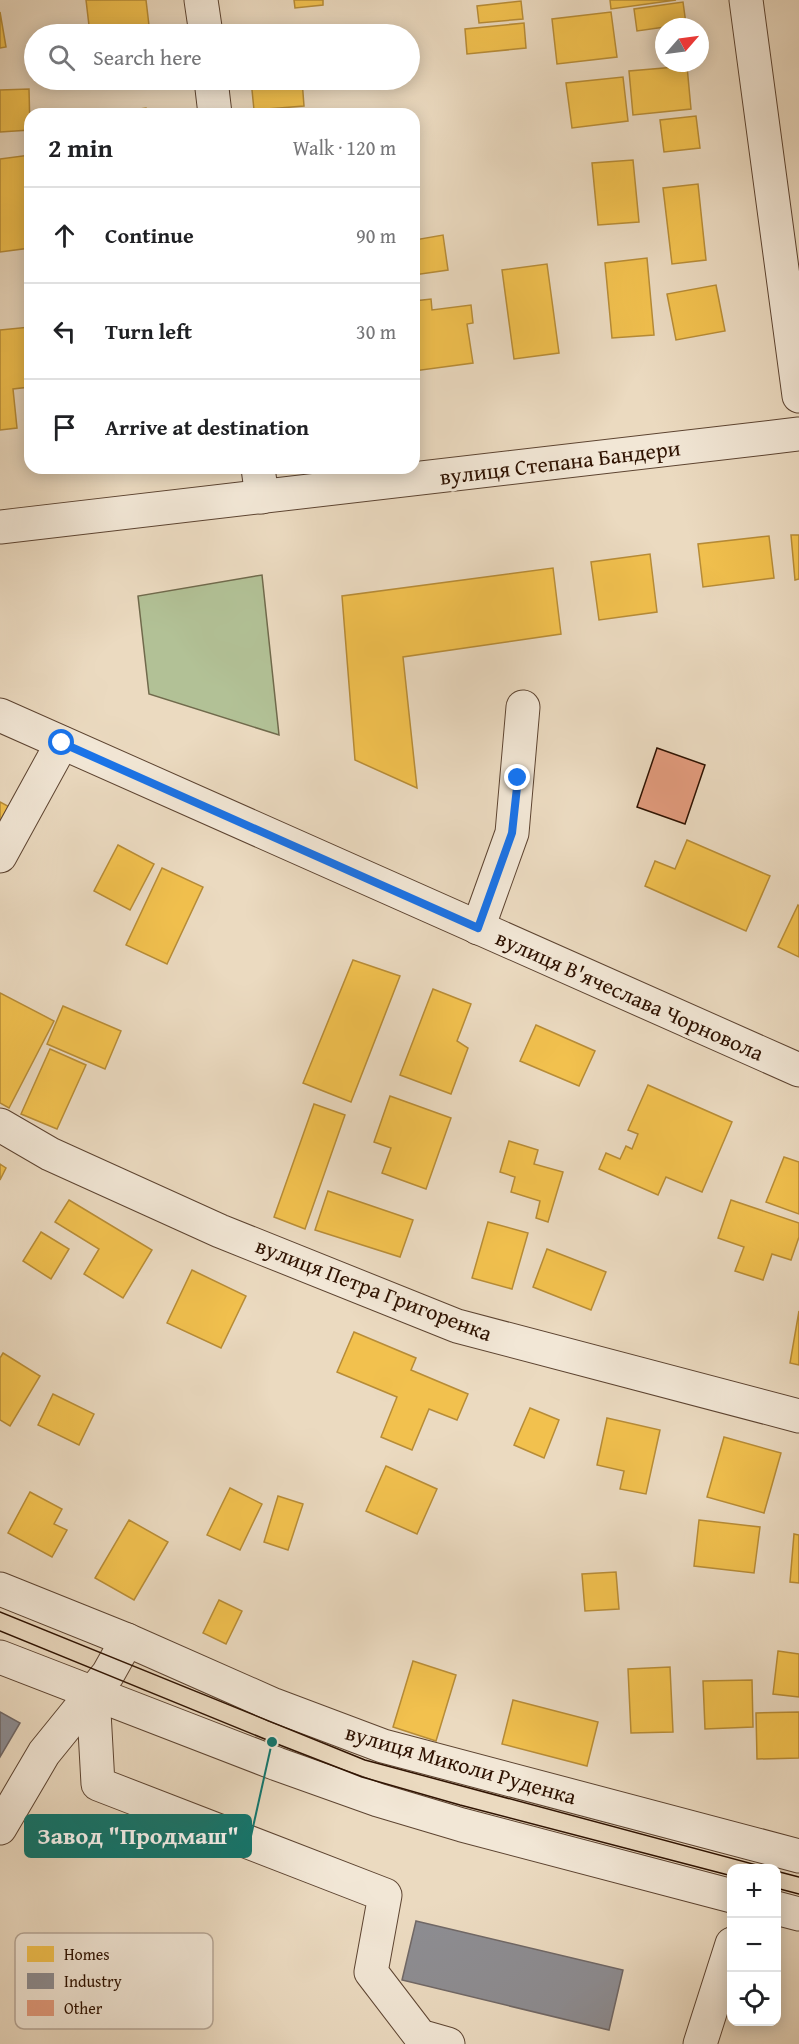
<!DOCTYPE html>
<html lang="en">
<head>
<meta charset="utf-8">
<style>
  body { margin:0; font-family:"Gentium Book Plus",serif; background:#f6f6f6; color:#202124 }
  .controls { position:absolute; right:18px; bottom:18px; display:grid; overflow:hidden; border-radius:12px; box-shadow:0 3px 15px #0003 }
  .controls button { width:54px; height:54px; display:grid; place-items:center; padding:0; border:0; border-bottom:2px solid #e0e0e0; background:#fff; color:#202124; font:30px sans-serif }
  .compass { position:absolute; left:655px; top:18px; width:54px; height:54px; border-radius:50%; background:#fff; box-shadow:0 3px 15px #0003; rotate:62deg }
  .stop { position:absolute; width:18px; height:18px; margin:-14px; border:4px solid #1a73e8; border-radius:50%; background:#fff }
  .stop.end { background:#1a73e8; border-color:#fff; box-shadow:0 2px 6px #0008 }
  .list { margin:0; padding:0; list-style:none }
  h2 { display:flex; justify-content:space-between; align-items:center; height:78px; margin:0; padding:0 24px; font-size:26px }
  h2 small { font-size:20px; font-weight:400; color:#757577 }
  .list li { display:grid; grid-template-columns:39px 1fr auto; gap:18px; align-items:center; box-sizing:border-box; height:96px; padding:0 24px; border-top:2px solid #e0e0e0 }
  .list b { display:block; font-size:22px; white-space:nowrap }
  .list em { font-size:20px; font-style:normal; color:#757577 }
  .icon { flex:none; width:33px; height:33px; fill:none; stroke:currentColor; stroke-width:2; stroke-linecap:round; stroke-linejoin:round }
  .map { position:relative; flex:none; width:799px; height:2044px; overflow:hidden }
  .search { position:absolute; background:#fff; box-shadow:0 3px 15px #0003; left:24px; top:24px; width:396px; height:66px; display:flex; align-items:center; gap:15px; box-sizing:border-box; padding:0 21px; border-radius:33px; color:#757577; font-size:22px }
  .panel { position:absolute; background:#fff; box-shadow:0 3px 15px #0003; left:24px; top:108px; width:396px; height:366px; border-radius:18px }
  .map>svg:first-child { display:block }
</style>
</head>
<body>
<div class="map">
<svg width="799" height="2044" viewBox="0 0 799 2044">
  <rect width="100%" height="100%" fill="#ebdac0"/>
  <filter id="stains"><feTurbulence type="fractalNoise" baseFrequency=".00333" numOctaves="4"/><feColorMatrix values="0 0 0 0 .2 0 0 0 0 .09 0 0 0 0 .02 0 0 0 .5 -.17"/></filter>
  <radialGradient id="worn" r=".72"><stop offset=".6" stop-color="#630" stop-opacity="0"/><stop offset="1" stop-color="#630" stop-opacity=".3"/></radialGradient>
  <path fill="#b2c196" stroke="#706a4c" stroke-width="1.5" d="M262,575L279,735L149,694L138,596Z"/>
  <g fill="#f2c14e" stroke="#b78c37" stroke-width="1.5">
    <path d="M86,0H146L150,34H90Z"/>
    <path d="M294,0H323V5L295,8Z"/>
    <path d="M610,0H676L611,9Z"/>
    <path d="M521,1L523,19L479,23L477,6Z"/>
    <path d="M683,2L686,24L637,31L634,9Z"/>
    <path d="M0,12L6,47L0,48Z"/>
    <path d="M611,12L617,57L557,64L552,19Z"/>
    <path d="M524,23L526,48L467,54L465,29Z"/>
    <path d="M687,66L691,109L633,115L629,71Z"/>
    <path d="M623,77L628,121L572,128L566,83Z"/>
    <path d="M251,80H302L304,106L254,110Z"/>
    <path d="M29,89L30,130L0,132V90Z"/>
    <path d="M146,108L147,114H104Z"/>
    <path d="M696,116L700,148L664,152L660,120Z"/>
    <path d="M30,155V248L0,252V159Z"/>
    <path d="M633,160L639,222L598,225L592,163Z"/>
    <path d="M698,184L706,260L672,264L663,188Z"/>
    <path d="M443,235L448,270L414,275V236L415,240Z"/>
    <path d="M647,258L654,335L612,338L605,263Z"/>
    <path d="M547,264L559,353L514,359L502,270Z"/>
    <path d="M716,285L725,331L676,340L667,294Z"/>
    <path d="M431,299L432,310L471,305L473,323L467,324L473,363L414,371V301Z"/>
    <path d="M30,327V387L13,389L17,428L0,430V330Z"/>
    <path d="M791,535H799V579L795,580Z"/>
    <path d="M769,536L774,578L703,587L698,544Z"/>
    <path d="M650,554L657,612L599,620L591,562Z"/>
    <path d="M553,568L561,634L403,657L417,788L355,760L342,596Z"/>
    <path d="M0,802L15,810L0,840Z"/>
    <path d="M687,840L770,876L746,931L645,886L655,861L675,869Z"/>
    <path d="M118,845L154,864L130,910L94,891Z"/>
    <path d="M162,868L203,887L167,964L126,945Z"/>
    <path d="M798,905L799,906V957L778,947Z"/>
    <path d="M353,960L400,976L351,1102L303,1083Z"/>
    <path d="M433,989L471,1004L457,1041L468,1048L451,1094L400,1075Z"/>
    <path d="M0,993L54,1021L9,1108L0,1103Z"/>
    <path d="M63,1006L121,1031L105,1069L47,1044Z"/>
    <path d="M536,1025L595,1051L579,1086L520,1061Z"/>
    <path d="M50,1049L86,1065L57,1129L21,1114Z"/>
    <path d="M648,1085L732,1122L702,1192L666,1177L658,1195L599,1169L606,1153L620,1159L626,1146L632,1149L638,1134L628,1130Z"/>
    <path d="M390,1096L451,1118L426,1189L382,1173L391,1148L374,1142Z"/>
    <path d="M314,1104L345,1115L305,1229L274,1217Z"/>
    <path d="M509,1141L538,1150L534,1164L563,1172L548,1222L536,1218L540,1201L511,1192L515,1177L500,1172Z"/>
    <path d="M784,1157L799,1162V1214L766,1202Z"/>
    <path d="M0,1164L6,1168L0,1180Z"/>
    <path d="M328,1191L413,1220L400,1257L315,1230Z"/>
    <path d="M69,1200L152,1250L123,1298L84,1274L99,1249L55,1222Z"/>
    <path d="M731,1200L799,1223V1237L791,1260L772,1254L763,1280L735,1271L744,1247L718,1238Z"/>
    <path d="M488,1222L528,1233L512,1289L472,1278Z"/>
    <path d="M41,1232L69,1249L51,1279L23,1261Z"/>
    <path d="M547,1249L606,1272L591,1310L533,1287Z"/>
    <path d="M192,1270L246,1296L221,1348L167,1323Z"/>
    <path d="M799,1311V1365L790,1363Z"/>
    <path d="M354,1332L416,1358L411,1370L468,1394L457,1420L429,1409L412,1450L381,1437L397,1397L337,1372Z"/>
    <path d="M3,1353L40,1376L10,1426L0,1420V1358Z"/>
    <path d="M53,1394L94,1414L79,1445L38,1425Z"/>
    <path d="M530,1408L559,1420L544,1458L514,1445Z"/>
    <path d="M607,1418L660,1430L646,1494L620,1489L624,1471L597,1465Z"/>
    <path d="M724,1437L781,1453L764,1513L707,1497Z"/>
    <path d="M386,1466L437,1489L417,1534L366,1511Z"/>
    <path d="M230,1488L262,1504L240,1550L207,1535Z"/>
    <path d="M30,1492L62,1509L54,1524L67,1530L52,1557L8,1533Z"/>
    <path d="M278,1496L303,1504L288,1550L264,1542Z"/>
    <path d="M129,1520L168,1542L134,1600L95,1578Z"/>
    <path d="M699,1520L760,1527L754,1573L694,1566Z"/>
    <path d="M794,1534L799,1535V1583L790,1582Z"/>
    <path d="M616,1572L619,1609L585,1611L582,1574Z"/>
    <path d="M219,1600L242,1611L226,1644L203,1633Z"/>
    <path d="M778,1651L799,1654V1697L773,1694Z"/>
    <path d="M413,1661L456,1675L436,1741L393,1727Z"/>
    <path d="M670,1667L673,1732L631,1733L628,1669Z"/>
    <path d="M752,1680L753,1727L705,1729L703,1681Z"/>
    <path d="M513,1700L598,1722L587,1766L502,1744Z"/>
    <path d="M799,1712V1758L757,1759L756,1713Z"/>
  </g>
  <g fill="#8d8d92" stroke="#706866" stroke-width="1.5">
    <path d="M0,1712L20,1723L0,1757Z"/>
    <path d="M416,1921L623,1970L609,2030L402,1980Z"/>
  </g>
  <path fill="#e29b7d" stroke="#2e1201" stroke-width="1.5" d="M657,748L705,765L685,824L637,807Z"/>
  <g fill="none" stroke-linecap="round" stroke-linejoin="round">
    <defs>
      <g id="minor">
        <path d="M201,0L206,34"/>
        <path d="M746,0L799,396"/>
        <path d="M211,80L215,114"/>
        <path d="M258,468L262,497"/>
        <path d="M0,527L799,434"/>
        <path d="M0,715L799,1070"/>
        <path d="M0,856L62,743"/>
        <path d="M478,928L512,833L523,707"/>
        <path d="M0,1125L50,1154L220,1231L457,1326L799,1416"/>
        <path d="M0,1589L127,1640L274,1705L383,1746L799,1856"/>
        <path d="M0,1657L277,1764L378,1800L462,1825L732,1896"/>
        <path d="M93,1694L98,1784L385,1895L371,1972L420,2036L448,2044"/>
        <path d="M0,1828L44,1753L108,1674L127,1640"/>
        <path d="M776,1908L799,1914"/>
        <path d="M700,2044L732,1944"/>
      </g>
    </defs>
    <use href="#minor" stroke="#5d4431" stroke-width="35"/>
    <use href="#minor" stroke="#f2e7d6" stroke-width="33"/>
    <g stroke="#2e1201" stroke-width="1.5">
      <path d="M0,1612L365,1760L768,1868"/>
      <path d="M0,1631L272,1742L362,1777L460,1805L732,1876"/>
      <path d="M776,1871L799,1877"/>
      <path d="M776,1888L799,1894"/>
    </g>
  </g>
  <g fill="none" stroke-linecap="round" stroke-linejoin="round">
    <path stroke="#1a73e8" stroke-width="8" d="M62,743L478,928L512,833L518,778"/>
  </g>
  <g text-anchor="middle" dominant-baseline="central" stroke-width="6" stroke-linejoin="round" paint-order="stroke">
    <g font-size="22" fill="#2e1201" stroke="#f2e7d6">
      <text transform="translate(560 462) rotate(-7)">вулиця Степана Бандери</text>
      <text transform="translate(630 995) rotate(24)">вулиця В'ячеслава Чорновола</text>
      <text transform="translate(374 1289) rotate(21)">вулиця Петра Григоренка</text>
      <text transform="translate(461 1764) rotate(16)">вулиця Миколи Руденка</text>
    </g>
  </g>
  <rect x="15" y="1933" width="198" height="96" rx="9" fill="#f2e7d6" stroke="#b7a796" stroke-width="1.5"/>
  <rect x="27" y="1946" width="27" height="16" fill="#f2c14e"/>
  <rect x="27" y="1973" width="27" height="16" fill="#8d8d92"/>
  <rect x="27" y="2000" width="27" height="16" fill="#e29b7d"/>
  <g font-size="16" fill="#2e1201">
    <text x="64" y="1960">Homes</text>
    <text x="64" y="1987">Industry</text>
    <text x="64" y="2014">Other</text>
  </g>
  <path fill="none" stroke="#0f766e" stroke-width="2" d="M272 1742L251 1836"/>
  <circle fill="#0f766e" stroke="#f2e7d6" stroke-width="2" cx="272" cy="1742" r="6"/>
  <rect fill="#0f766e" stroke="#0f766e" stroke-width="2" x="25" y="1815" width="226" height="42" rx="6"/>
  <g font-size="24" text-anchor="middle" font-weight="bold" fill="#fff">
    <text x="138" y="1844">Завод "Продмаш"</text>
  </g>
  <rect width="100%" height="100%" filter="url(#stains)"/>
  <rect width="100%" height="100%" fill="url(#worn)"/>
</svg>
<div class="controls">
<button>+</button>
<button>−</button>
<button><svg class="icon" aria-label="locate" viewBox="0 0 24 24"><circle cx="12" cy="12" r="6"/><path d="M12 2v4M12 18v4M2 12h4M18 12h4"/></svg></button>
</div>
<svg class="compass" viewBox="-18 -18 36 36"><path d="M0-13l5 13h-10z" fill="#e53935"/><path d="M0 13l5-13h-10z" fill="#757577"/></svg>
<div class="stop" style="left:62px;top:743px"></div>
<div class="stop end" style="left:518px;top:778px"></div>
<div class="search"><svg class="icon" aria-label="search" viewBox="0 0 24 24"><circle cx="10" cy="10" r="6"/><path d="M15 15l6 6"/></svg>Search here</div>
<section class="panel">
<h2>2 min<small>Walk · 120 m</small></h2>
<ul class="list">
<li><svg class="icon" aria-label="ahead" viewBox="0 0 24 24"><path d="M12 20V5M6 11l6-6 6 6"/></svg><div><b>Continue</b></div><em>90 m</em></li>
<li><svg class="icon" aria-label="left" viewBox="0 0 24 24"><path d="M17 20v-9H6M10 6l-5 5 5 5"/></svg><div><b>Turn left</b></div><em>30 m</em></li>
<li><svg class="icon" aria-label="arrive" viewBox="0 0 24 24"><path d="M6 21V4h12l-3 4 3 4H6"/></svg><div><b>Arrive at destination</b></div></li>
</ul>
</section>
</div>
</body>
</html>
